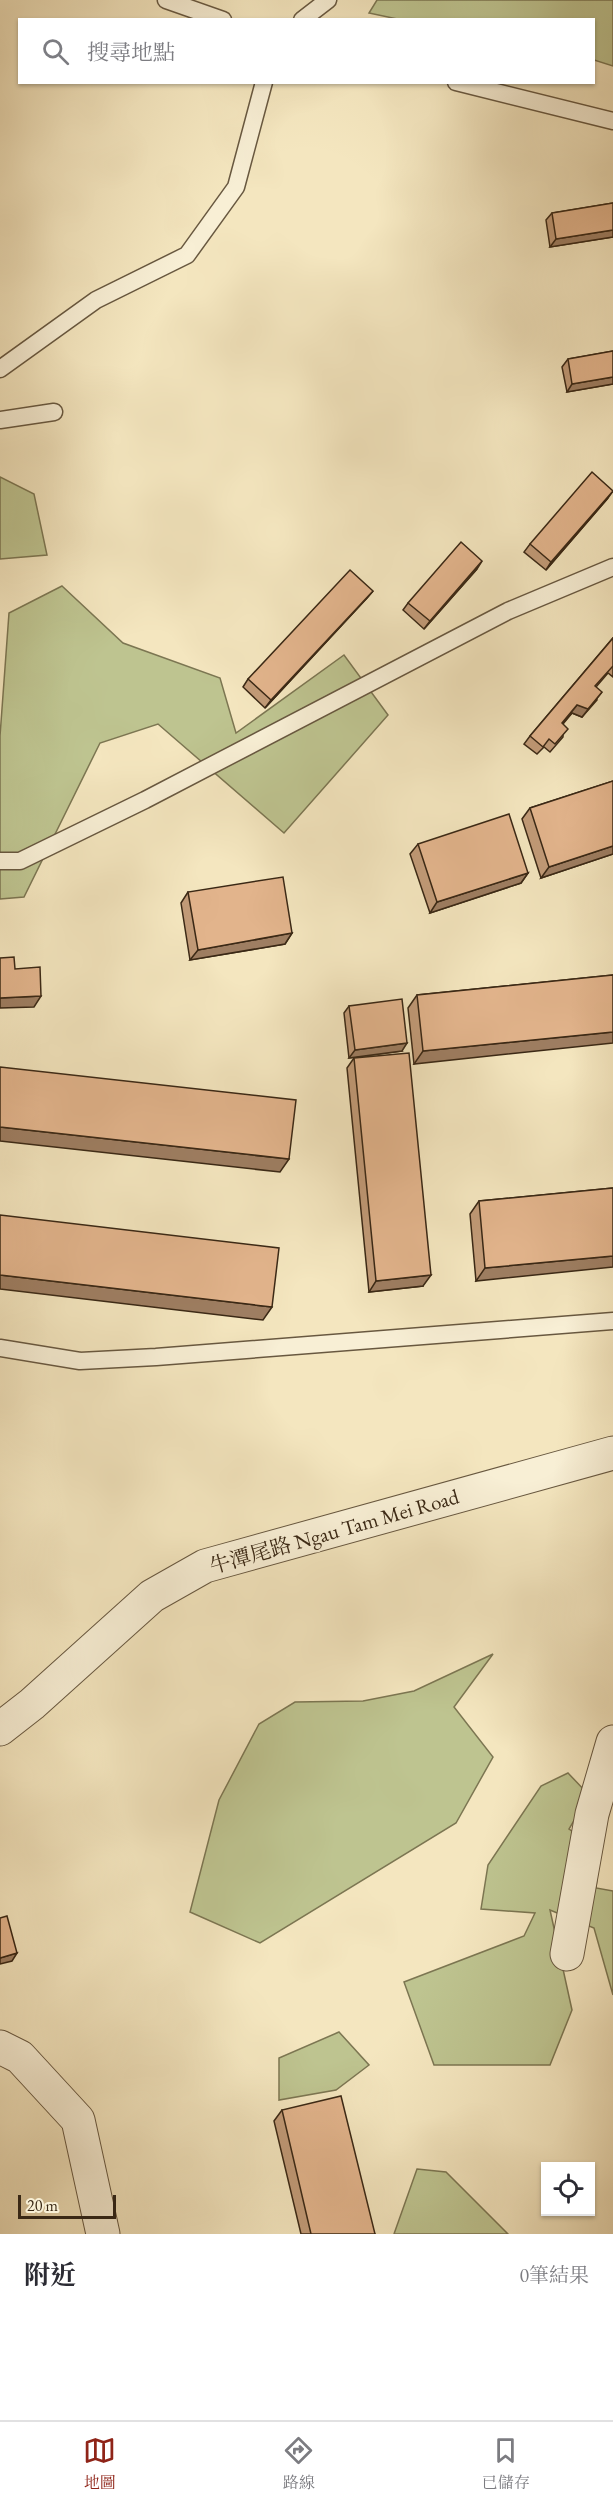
<!DOCTYPE html>
<html lang="zh-TW">
<head>
<meta charset="utf-8">
<style>
  body { margin:0; font-family:"EB Garamond","Noto Serif TC",serif; background:#f7f7f7; color:#2b2b33 }
  .controls { position:absolute; right:18px; bottom:18px; display:grid; overflow:hidden; border-radius:0px; box-shadow:0 2px 4px #0004 }
  .controls button { width:54px; height:54px; display:grid; place-items:center; padding:0; border:0; border-bottom:2px solid #e1e1e2; background:#fff; color:#2b2b33; font:30px sans-serif }
  .scale { position:absolute; left:18px; bottom:15px; width:98px; box-sizing:border-box; padding-left:6px; border:3px solid #3a2815; border-top:0; font-size:16px; line-height:21px; white-space:nowrap; color:#3a2815; -webkit-text-stroke:4px #f8efd5; paint-order:stroke }
  .list { margin:0; padding:0; list-style:none }
  h2 { display:flex; justify-content:space-between; align-items:center; height:78px; margin:0; padding:0 24px; font-size:26px }
  h2 small { font-size:20px; font-weight:400; color:#7c7c81 }
  .icon { flex:none; width:33px; height:33px; fill:none; stroke:currentColor; stroke-width:2; stroke-linecap:round; stroke-linejoin:round }
  .map { position:relative; flex:none; width:613px; height:2234px; overflow:hidden }
  .search { position:absolute; background:#fff; box-shadow:0 2px 4px #0004; left:18px; right:18px; top:18px; height:66px; display:flex; align-items:center; gap:15px; box-sizing:border-box; padding:0 21px; border-radius:0px; color:#7c7c81; font-size:22px }
  .sheet { height:186px; background:#fff }
  nav { display:flex; justify-content:space-around; align-items:center; box-sizing:border-box; height:84px; border-top:2px solid #e1e1e2; background:#fff; font-size:16px; color:#7c7c81 }
  nav a { display:grid; justify-items:center; gap:3px }
  nav .on { color:#8f2418 }
  .map>svg:first-child { display:block }
</style>
</head>
<body>
<div class="map">
<svg width="613" height="2234" viewBox="0 0 613 2234">
  <rect width="100%" height="100%" fill="#f4e6bf"/>
  <filter id="stains"><feTurbulence type="fractalNoise" baseFrequency=".00333" numOctaves="4"/><feColorMatrix values="0 0 0 0 .2 0 0 0 0 .09 0 0 0 0 .02 0 0 0 .5 -.17"/></filter>
  <radialGradient id="worn" r=".72"><stop offset=".6" stop-color="#630" stop-opacity="0"/><stop offset="1" stop-color="#630" stop-opacity=".3"/></radialGradient>
  <g fill="#bec490" stroke="#7c7652" stroke-width="1.5">
    <path d="M377,0H613V66L594,60V20H402L369,13Z"/>
    <path d="M0,477L34,494L47,555L0,559Z"/>
    <path d="M62,586L123,643L220,678L236,733L344,655L388,715L284,833L158,724L100,743L24,897L0,899V736L9,613Z"/>
    <path d="M493,1654L454,1707L493,1757L456,1823L260,1943L190,1912L219,1800L259,1724L295,1702L363,1701L414,1691Z"/>
    <path d="M568,1773L589,1795L569,1829L600,1850L596,1888L613,1891V1995L594,1928L550,1910L572,2010L550,2065H434L404,1982L524,1936L535,1913L481,1909L488,1865L541,1786Z"/>
    <path d="M339,2032L369,2065L336,2090L279,2100V2058Z"/>
    <path d="M417,2169L446,2172L508,2234H394Z"/>
  </g>
  <g fill="none" stroke-linecap="round" stroke-linejoin="round">
    <defs>
      <g id="lane">
        <path d="M166,0L223,20"/>
        <path d="M302,20L328,0"/>
        <path d="M456,82L613,121"/>
        <path d="M0,369L96,300L187,255L236,187L264,82"/>
        <path d="M0,420L54,412"/>
        <path d="M0,861H20L145,800L508,611L613,567"/>
        <path d="M0,1348L80,1361L156,1357L613,1321"/>
      </g>
      <g id="street">
        <path d="M0,1729L32,1704L152,1596L205,1566L613,1453"/>
        <path d="M567,1954L592,1814L613,1742"/>
        <path d="M0,2047L20,2057L78,2120L103,2234"/>
      </g>
    </defs>
    <use href="#lane" stroke="#685840" stroke-width="19"/>
    <use href="#street" stroke="#685840" stroke-width="35"/>
    <use href="#lane" stroke="#f8efd5" stroke-width="16"/>
    <use href="#street" stroke="#f8efd5" stroke-width="33"/>
  </g>
  <g fill="#c29b78" stroke="#3a2815" stroke-width="1.5">
    <path d="M613,203V237L550,247L546,220L552,213Z"/>
    <path d="M613,351V384L567,392L562,367L568,359Z"/>
    <path d="M608,498L546,570L524,552L530,544Z"/>
    <path d="M477,569L424,629L403,610L408,603Z"/>
    <path d="M373,591L367,598L265,708L243,687L248,679Z"/>
    <path d="M613,638V677L608,673L596,687L597,700L582,717L572,713L563,724V737L550,752L544,747L537,754L524,744L530,736Z"/>
    <path d="M613,781V854L541,878L522,819L530,808Z"/>
    <path d="M418,844L528,873L521,883L430,913L410,854Z"/>
    <path d="M188,892L292,933L285,944L190,960L181,903Z"/>
    <path d="M613,975L414,1064L408,1008L417,995Z"/>
    <path d="M349,1006L402,1051L349,1058L344,1013Z"/>
    <path d="M354,1058L423,1286L369,1292L347,1068Z"/>
    <path d="M613,1188L476,1281L470,1214L479,1201Z"/>
    <path d="M282,2110L375,2234H301L274,2121Z"/>
  </g>
  <g fill="#9e7e62" stroke="#3a2815" stroke-width="1.5">
    <path d="M613,230V237L550,247L556,239Z"/>
    <path d="M613,377V384L567,392L572,384Z"/>
    <path d="M613,491L608,498L546,570L551,562Z"/>
    <path d="M482,561L477,569L424,629L430,621Z"/>
    <path d="M373,591L367,598L265,708L271,700Z"/>
    <path d="M602,692L582,717L572,713L556,731L577,705Z"/>
    <path d="M613,846V854L541,878L549,867Z"/>
    <path d="M528,873L521,883L430,913L437,902Z"/>
    <path d="M292,933L285,944L190,960L198,950Z"/>
    <path d="M41,996L34,1007L0,1008V998Z"/>
    <path d="M613,1032V1043L414,1064L423,1051Z"/>
    <path d="M407,1043L402,1051L349,1058L355,1050Z"/>
    <path d="M0,1127L289,1159L280,1172L0,1141Z"/>
    <path d="M613,1256V1267L476,1281L485,1268Z"/>
    <path d="M0,1275L272,1307L263,1320L0,1289Z"/>
    <path d="M431,1275L423,1286L369,1292L376,1281Z"/>
    <path d="M17,1953L12,1961L0,1964V1958Z"/>
  </g>
  <g fill="#e2b48c" stroke="#3a2815" stroke-width="1.5">
    <path d="M613,203V230L556,239L552,213Z"/>
    <path d="M613,351V377L572,384L568,359Z"/>
    <path d="M592,472L613,491L551,562L530,544Z"/>
    <path d="M461,542L482,561L430,621L408,603Z"/>
    <path d="M350,570L373,591L271,700L248,679Z"/>
    <path d="M613,638V666L595,686L602,692L588,709L577,705L562,723L568,729L555,744L549,739L543,747L530,736Z"/>
    <path d="M613,781V846L549,867L530,808Z"/>
    <path d="M509,814L528,873L437,902L418,844Z"/>
    <path d="M283,877L292,933L198,950L188,892Z"/>
    <path d="M14,957L15,969L40,967L41,996L0,998V958Z"/>
    <path d="M613,975V1032L423,1051L417,995Z"/>
    <path d="M402,999L407,1043L355,1050L349,1006Z"/>
    <path d="M409,1053L431,1275L376,1281L354,1058Z"/>
    <path d="M0,1067L296,1100L289,1159L0,1127Z"/>
    <path d="M613,1188V1256L485,1268L479,1201Z"/>
    <path d="M0,1215L279,1248L272,1307L0,1275Z"/>
    <path d="M7,1916L17,1953L0,1958V1918Z"/>
    <path d="M341,2096L375,2234H311L282,2110Z"/>
  </g>
  <g text-anchor="middle" dominant-baseline="central" stroke-width="4.5" stroke-linejoin="round" paint-order="stroke">
    <g font-size="21" fill="#3a2815" stroke="#f8efd5">
      <text transform="translate(334 1531) rotate(-16)">牛潭尾路 Ngau Tam Mei Road</text>
    </g>
  </g>
  <rect width="100%" height="100%" filter="url(#stains)"/>
  <rect width="100%" height="100%" fill="url(#worn)"/>
</svg>
<div class="controls">
<button><svg class="icon" aria-label="locate" viewBox="0 0 24 24"><circle cx="12" cy="12" r="6"/><path d="M12 2v4M12 18v4M2 12h4M18 12h4"/></svg></button>
</div>
<div class="scale">20 m</div>
<div class="search"><svg class="icon" aria-label="search" viewBox="0 0 24 24"><circle cx="10" cy="10" r="6"/><path d="M15 15l6 6"/></svg>搜尋地點</div>
</div>
<section class="sheet">
<h2>附近<small>0筆結果</small></h2>
<ul class="list">
</ul>
</section>
<nav>
<a class="on"><svg class="icon" aria-label="map" viewBox="0 0 24 24"><path d="M3 6l6-2 6 2 6-2v14l-6 2-6-2-6 2zM9 4v14M15 6v14"/></svg>地圖</a>
<a><svg class="icon" aria-label="directions" viewBox="0 0 24 24"><path d="M12 3l9 9-9 9-9-9zM9 14v-3h6M13 9l2 2-2 2"/></svg>路線</a>
<a><svg class="icon" aria-label="saved" viewBox="0 0 24 24"><path d="M7 4h10v16l-5-4-5 4z"/></svg>已儲存</a>
</nav>
</body>
</html>
